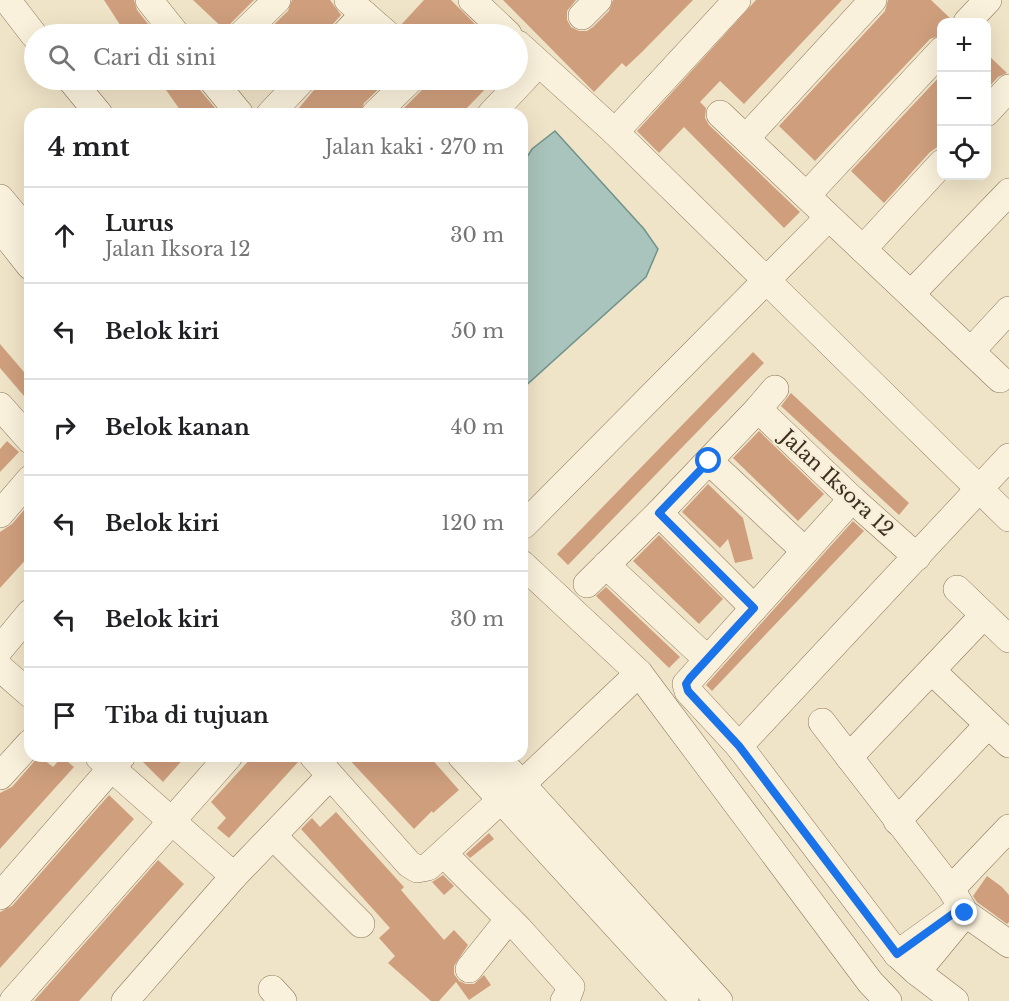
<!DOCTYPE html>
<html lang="id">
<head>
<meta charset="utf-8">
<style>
  body { margin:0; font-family:"Libre Baskerville",serif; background:#f2f2f2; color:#202124 }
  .controls { position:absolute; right:18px; top:18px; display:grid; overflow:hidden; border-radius:12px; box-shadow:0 6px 24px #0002 }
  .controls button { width:54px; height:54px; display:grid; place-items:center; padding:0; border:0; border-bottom:2px solid #e0e0e0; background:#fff; color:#202124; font:30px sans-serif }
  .stop { position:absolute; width:18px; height:18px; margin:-14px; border:4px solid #1a73e8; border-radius:50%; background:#fff }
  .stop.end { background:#1a73e8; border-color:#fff; box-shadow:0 2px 6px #0008 }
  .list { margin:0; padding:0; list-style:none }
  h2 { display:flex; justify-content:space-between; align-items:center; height:78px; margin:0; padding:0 24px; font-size:26px }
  h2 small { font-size:20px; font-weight:400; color:#757577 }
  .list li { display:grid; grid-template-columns:39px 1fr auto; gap:18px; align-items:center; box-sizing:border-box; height:96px; padding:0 24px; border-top:2px solid #e0e0e0 }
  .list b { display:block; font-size:22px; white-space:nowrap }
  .list p { margin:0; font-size:20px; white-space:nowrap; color:#757577 }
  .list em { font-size:20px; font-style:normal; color:#757577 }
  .icon { flex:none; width:33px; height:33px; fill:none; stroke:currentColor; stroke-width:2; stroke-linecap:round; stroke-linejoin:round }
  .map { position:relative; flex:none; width:1009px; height:1001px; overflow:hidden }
  .search { position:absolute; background:#fff; box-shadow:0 6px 24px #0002; left:24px; top:24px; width:504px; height:66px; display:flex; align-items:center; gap:15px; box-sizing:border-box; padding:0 21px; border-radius:33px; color:#757577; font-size:22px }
  .panel { position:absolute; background:#fff; box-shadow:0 6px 24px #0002; left:24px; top:108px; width:504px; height:654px; border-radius:18px }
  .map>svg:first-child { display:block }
</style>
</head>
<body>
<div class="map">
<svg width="1009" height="1001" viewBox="0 0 1009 1001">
  <rect width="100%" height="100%" fill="#f0e4c8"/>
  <path fill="#a9c4bc" stroke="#6f938a" stroke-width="1.5" d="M555,131L644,229L658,249L646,277L522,389V165L532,149Z"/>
  <g fill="#cf9f7d">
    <path d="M104,0H134L137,10L156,34H126Z"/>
    <path d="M193,0H254L231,23L227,32Z"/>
    <path d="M292,0H330L341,15L333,24L330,34H264L288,11Z"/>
    <path d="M424,0H451L485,34H402L400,26Z"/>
    <path d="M503,0H576L567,11V20L571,27L579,31H587L593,27L609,11L613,0H693L642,52L626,67L622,63L594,92Z"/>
    <path d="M756,0H842L744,104L720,81L700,102L706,108L705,118L709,125L800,212L784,228L684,127L659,153L637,131Z"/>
    <path d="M888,0H931L951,19L947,22H942V35L930,39L815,161L779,126L885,11Z"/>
    <path d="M987,54L1007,73L998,77L987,89Z"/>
    <path d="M942,74V144L930,152L884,203L851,171Z"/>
    <path d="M159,80H195L200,90L220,114H183Z"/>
    <path d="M317,80H388L364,103L360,114H294L314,90Z"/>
    <path d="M425,80H494L461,114H398L421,91Z"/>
    <path d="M0,344L30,379V403L0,368Z"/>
    <path d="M753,352L764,363L568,565L557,554Z"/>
    <path d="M791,393L909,503L899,515L781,406Z"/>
    <path d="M759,431L824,494L798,521L733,458Z"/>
    <path d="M7,441L19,452L0,472V449Z"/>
    <path d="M708,484L743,518L753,559L735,563L728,539L720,548L682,512Z"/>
    <path d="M30,503V555L0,588V532L12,524Z"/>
    <path d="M853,521L864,531L712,691L706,685Z"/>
    <path d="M659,535L723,599L699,624L633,561Z"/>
    <path d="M606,587L680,657L669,668L596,596Z"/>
    <path d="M39,756L53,767L62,757L74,767L0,849V793L12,787Z"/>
    <path d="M137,756H186L163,782Z"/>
    <path d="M253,756H298L299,761L229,838L217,828L226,818L211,802Z"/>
    <path d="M346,756H429L459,790L433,813L432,811L414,829Z"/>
    <path d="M109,795L134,819L0,968V912L12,906Z"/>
    <path d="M336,812L404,887L401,890L444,940L454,930L468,945L454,966V974L459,981L466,984H474L484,975L491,985L469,1000L456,982L439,1001H431L388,963L395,956L379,938L390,928L301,829L312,818L320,827Z"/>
    <path d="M489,833L494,839L470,858L466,854Z"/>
    <path d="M158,860L184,884L79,1001H34Z"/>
    <path d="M443,875L454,886L444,895L432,882Z"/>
    <path d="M987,876L1002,887L1009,895V922L1007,924L977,902L973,896Z"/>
  </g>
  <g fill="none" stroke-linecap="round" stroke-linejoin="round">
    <defs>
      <g id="minor">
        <path d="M7,0L34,35"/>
        <path d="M149,0L176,34"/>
        <path d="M348,0L387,34"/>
        <path d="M472,0L508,34"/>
        <path d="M582,16L598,0"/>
        <path d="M967,22L988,0"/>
        <path d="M242,34L277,0"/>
        <path d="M345,34L364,14"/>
        <path d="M518,44L615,132L737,0"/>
        <path d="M71,80L99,114"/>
        <path d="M212,80L240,114"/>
        <path d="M986,113L1009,88"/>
        <path d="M270,114L302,80"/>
        <path d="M375,114L410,80"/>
        <path d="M491,114L538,64"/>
        <path d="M720,114L1000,379"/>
        <path d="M615,132L1009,518"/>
        <path d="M746,138L873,0"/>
        <path d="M807,195L942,50"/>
        <path d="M0,198L30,234"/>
        <path d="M0,228L30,266"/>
        <path d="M863,249L942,163"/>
        <path d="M911,294L1009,192"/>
        <path d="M971,351L1009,310"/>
        <path d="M0,406L30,440"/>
        <path d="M758,409L852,499L917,557"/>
        <path d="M709,461L805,551"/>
        <path d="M659,513L754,608"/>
        <path d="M0,514L30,479"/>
        <path d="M524,525L828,218"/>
        <path d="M606,565L707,659"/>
        <path d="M587,584L659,513L758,409L775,389"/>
        <path d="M957,589L984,615"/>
        <path d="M0,649L30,613"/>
        <path d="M0,668L30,694"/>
        <path d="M932,671L1009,744"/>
        <path d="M639,673L870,982L888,1001"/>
        <path d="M822,722L951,889L965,913L1009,944"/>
        <path d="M739,746L688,691L686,684L852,499"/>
        <path d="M313,756L409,864L417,869L428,867L501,800L522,784L639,673L522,564"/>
        <path d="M461,756L685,1001"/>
        <path d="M496,756L719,1001"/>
        <path d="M99,757L234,876"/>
        <path d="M849,757L984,615L1009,639"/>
        <path d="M0,776L30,743"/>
        <path d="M897,821L988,725"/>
        <path d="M273,836L361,924"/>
        <path d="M444,854L519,929L571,987L568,995L564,1001"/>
        <path d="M951,889L1009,828"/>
        <path d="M0,896L122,756"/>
        <path d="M897,954L961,908"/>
        <path d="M469,969L509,919"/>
        <path d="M917,972L959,921"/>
        <path d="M272,989L283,1001"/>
        <path d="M13,1001L229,756"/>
        <path d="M125,1001L234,876L330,776"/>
        <path d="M955,1001L917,972L897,954L739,746L1009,457"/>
      </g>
    </defs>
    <use href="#minor" stroke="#8d765c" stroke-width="28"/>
    <use href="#minor" stroke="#faf1dc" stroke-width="27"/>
  </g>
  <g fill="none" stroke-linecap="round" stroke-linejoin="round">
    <path stroke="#1a73e8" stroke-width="8" d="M709,461L659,513L754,608L690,678L686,684L688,691L739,746L897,954L961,908L965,913"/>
  </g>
  <g text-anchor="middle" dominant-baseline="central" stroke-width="4.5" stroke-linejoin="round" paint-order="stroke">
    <g font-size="20" fill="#3d2e20" stroke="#f7eed8">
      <text transform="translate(837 483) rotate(43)">Jalan Iksora 12</text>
    </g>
  </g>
</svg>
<div class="controls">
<button>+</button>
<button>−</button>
<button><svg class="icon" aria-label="locate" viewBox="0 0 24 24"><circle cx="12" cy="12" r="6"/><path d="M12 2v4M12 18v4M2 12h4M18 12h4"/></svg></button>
</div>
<div class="stop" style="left:709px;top:461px"></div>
<div class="stop end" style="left:965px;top:913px"></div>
<div class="search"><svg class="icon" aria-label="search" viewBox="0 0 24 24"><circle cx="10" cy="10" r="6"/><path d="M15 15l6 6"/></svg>Cari di sini</div>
<section class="panel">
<h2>4 mnt<small>Jalan kaki · 270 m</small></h2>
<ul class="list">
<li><svg class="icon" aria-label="ahead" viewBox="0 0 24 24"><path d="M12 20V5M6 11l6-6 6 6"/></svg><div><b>Lurus</b><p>Jalan Iksora 12</p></div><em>30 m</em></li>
<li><svg class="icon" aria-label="left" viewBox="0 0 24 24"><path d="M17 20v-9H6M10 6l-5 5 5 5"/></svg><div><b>Belok kiri</b></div><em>50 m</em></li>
<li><svg class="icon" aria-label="right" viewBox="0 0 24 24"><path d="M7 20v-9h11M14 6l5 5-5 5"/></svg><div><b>Belok kanan</b></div><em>40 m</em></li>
<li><svg class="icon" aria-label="left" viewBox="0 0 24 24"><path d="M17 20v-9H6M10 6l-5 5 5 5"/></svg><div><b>Belok kiri</b></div><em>120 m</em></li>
<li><svg class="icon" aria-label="left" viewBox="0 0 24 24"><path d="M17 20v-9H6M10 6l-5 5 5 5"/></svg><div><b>Belok kiri</b></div><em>30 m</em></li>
<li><svg class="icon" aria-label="arrive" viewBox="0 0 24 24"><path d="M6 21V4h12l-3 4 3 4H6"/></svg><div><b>Tiba di tujuan</b></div></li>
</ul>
</section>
</div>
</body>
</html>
